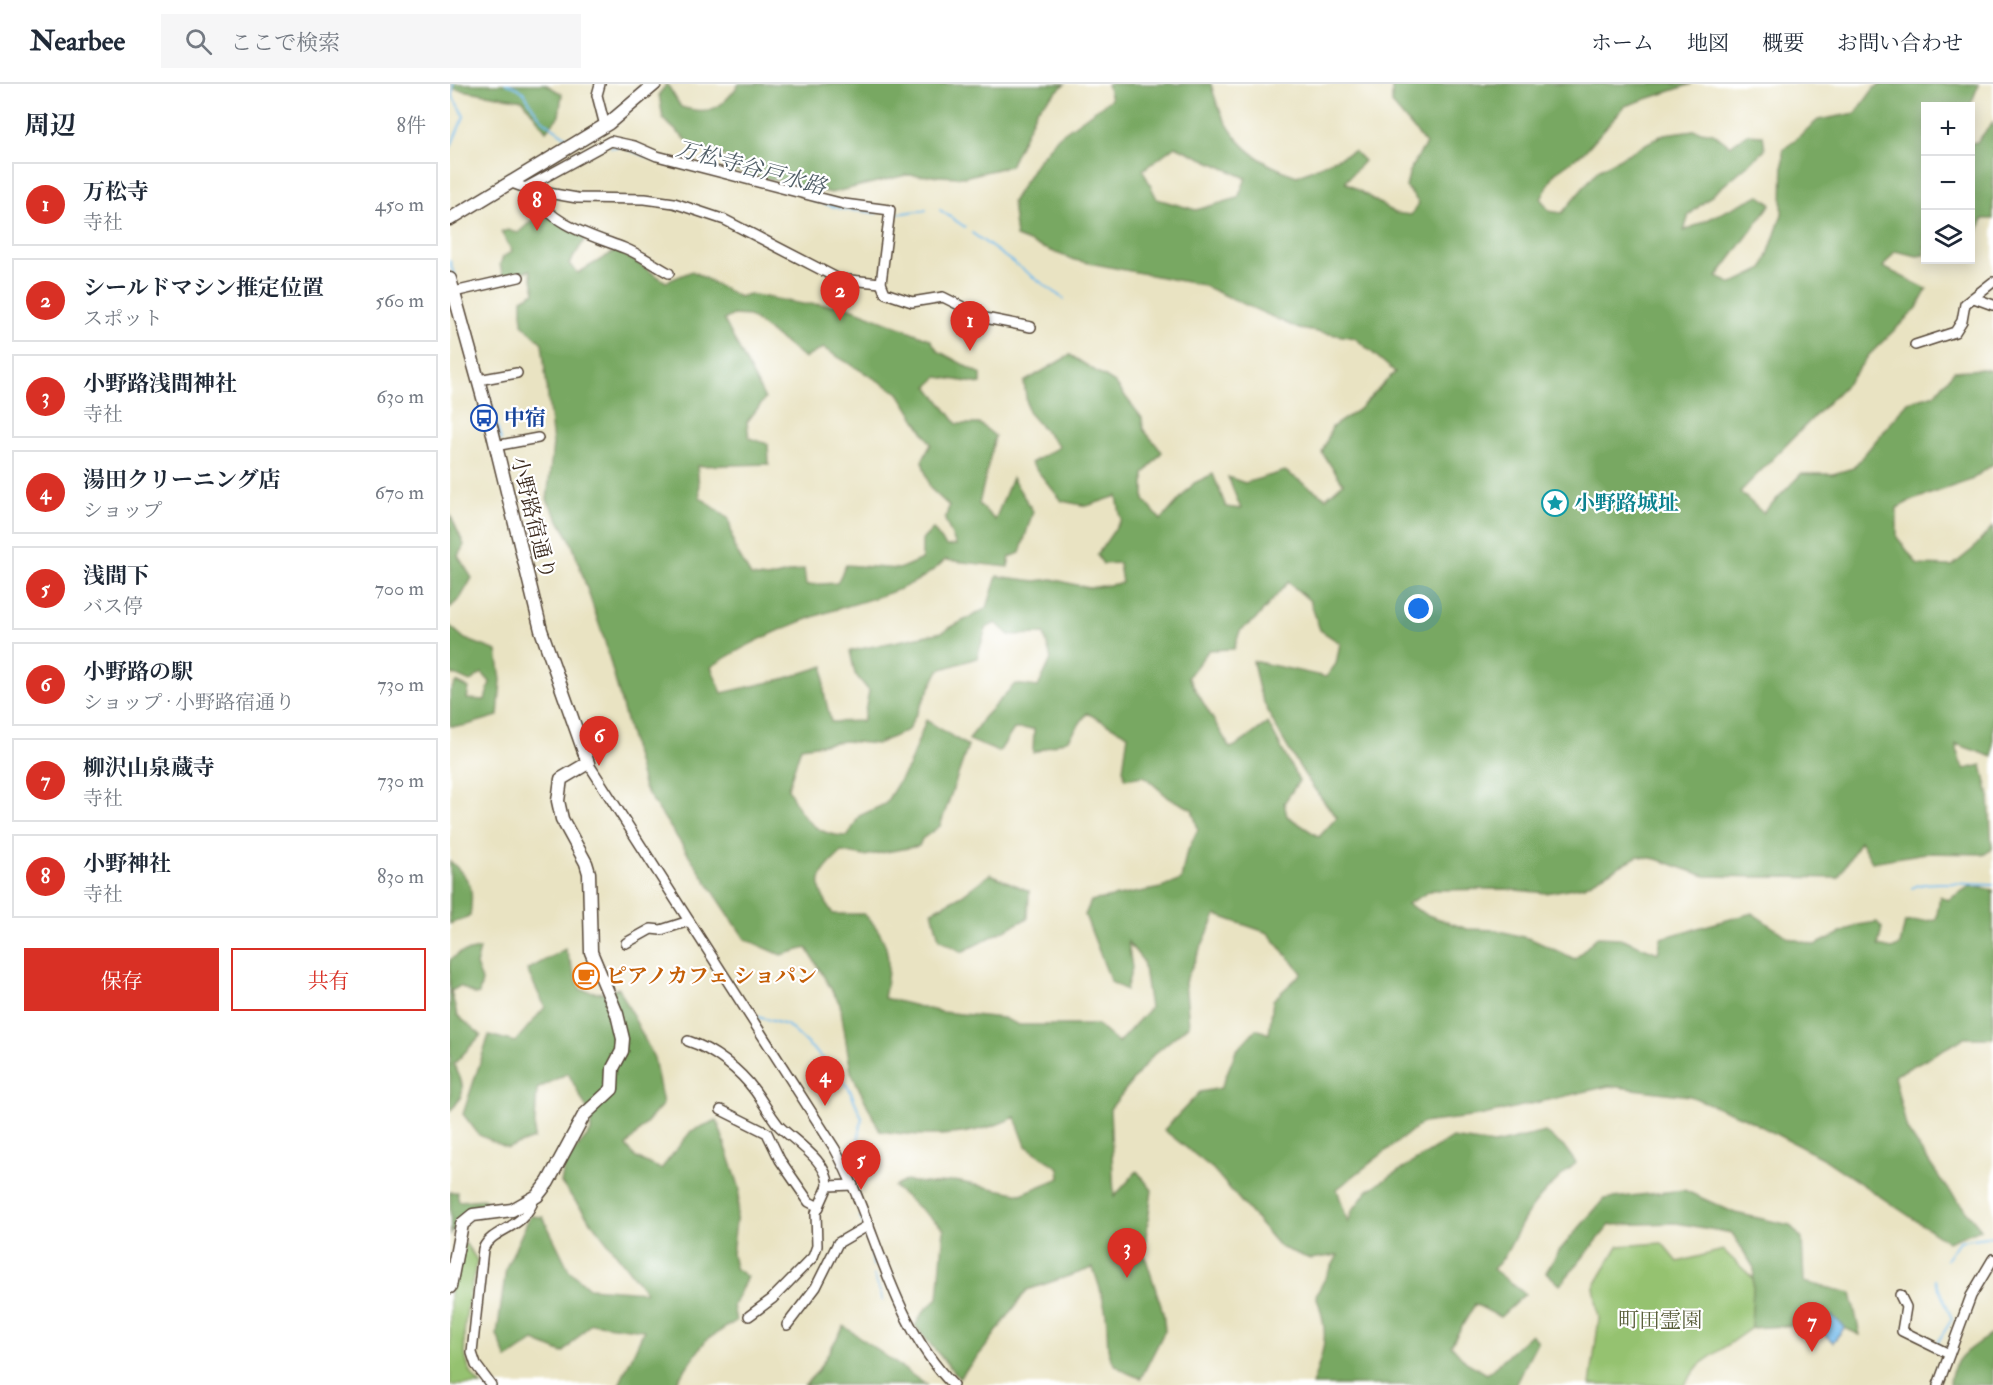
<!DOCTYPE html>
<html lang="ja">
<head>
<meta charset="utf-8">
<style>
  body { margin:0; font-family:"IM FELL Double Pica","Noto Serif JP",serif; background:#f6f6f7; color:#1f2937 }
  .controls { position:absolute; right:18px; top:18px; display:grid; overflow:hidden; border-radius:0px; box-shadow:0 3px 15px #0003 }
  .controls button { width:54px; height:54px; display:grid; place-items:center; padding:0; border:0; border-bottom:2px solid #e0e1e3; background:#fff; color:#1f2937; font:30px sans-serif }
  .you { position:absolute; left:969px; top:525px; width:21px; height:21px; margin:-15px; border:4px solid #fff; border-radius:50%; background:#1a73e8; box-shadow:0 0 0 9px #1a73e833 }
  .badge { display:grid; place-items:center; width:39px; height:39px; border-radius:50%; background:#d93025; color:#fff; font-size:20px; font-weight:700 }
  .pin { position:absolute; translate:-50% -50px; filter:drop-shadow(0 2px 3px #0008) }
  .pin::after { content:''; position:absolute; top:32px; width:21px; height:18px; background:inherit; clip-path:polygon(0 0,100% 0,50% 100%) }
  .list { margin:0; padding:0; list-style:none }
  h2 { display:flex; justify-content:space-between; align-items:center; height:78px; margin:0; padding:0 24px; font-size:26px }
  h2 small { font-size:20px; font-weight:400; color:#747a83 }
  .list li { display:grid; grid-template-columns:39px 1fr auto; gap:18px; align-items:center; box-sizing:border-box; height:84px; margin:0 12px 12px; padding:0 12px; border:2px solid #e0e1e3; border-radius:0px }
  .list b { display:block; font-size:22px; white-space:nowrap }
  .list p { margin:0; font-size:20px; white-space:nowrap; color:#747a83 }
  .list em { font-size:20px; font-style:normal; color:#747a83 }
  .actions { display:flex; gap:12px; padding:18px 24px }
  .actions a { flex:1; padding:14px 0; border:2px solid #d93025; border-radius:0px; text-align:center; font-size:21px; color:#d93025 }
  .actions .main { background:#d93025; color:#fff }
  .icon { flex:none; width:33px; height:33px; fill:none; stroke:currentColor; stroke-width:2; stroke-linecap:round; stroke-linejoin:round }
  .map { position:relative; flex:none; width:1543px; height:1301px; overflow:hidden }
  header { display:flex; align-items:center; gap:36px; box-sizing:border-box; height:84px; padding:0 30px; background:#fff; border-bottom:2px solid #e0e1e3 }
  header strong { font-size:28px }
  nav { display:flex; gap:33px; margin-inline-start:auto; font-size:21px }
  .search { width:420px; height:54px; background:#f6f6f7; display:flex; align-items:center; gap:15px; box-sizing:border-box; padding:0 21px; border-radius:0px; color:#747a83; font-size:22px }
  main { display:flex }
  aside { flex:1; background:#fff }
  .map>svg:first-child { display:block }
</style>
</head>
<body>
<header>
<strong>Nearbee</strong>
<div class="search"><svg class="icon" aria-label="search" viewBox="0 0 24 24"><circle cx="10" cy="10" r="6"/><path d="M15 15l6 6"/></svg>ここで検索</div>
<nav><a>ホーム</a><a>地図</a><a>概要</a><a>お問い合わせ</a></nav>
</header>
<main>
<aside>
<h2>周辺<small>8件</small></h2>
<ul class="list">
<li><span class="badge">1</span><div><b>万松寺</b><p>寺社</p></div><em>450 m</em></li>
<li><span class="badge">2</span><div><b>シールドマシン推定位置</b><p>スポット</p></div><em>560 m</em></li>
<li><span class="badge">3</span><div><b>小野路浅間神社</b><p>寺社</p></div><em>630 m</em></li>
<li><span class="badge">4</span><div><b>湯田クリーニング店</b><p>ショップ</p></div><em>670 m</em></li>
<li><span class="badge">5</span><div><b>浅間下</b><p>バス停</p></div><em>700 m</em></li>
<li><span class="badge">6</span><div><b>小野路の駅</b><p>ショップ · 小野路宿通り</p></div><em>730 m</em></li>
<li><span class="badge">7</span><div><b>柳沢山泉蔵寺</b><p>寺社</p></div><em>730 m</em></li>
<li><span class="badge">8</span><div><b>小野神社</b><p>寺社</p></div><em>830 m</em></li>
</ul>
<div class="actions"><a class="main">保存</a><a>共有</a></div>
</aside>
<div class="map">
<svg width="1543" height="1301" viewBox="0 0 1543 1301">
  <rect width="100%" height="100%" fill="#fff"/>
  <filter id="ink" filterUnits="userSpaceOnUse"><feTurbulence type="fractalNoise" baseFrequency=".0167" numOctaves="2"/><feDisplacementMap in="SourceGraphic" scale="12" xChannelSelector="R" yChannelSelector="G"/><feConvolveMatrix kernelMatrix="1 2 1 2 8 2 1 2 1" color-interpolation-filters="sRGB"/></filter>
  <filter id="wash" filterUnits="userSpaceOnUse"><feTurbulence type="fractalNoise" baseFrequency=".008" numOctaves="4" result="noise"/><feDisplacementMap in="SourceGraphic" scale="24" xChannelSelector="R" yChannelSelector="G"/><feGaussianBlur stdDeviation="1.35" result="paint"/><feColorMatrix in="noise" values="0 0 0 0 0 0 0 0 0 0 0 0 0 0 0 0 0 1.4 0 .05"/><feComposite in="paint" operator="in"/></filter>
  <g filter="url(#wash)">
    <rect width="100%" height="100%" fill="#e9e3c2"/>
    <g fill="#95c270" stroke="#687647" stroke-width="1.5">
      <path d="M15,1159L27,1176C20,1210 0,1277 31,1301H0V1201Z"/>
      <path d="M1212,1159L1228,1178L1273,1166L1304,1195L1301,1244L1249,1281L1234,1301H1140L1149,1234L1144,1203L1168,1162Z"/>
    </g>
    <g fill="#78a862" stroke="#5a6940" stroke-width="1.5" fill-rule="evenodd">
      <path d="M1,0H95L112,10L109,32L96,47L73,16L5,5Z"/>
      <path d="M217,0L231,23C261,32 272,24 289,0H615L587,25L560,82L514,93L456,91L381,109L278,85L281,75L240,59L213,35L209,10Z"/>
      <path d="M657,0H761C773,48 799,77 847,92L904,67L914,77L895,98L945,129L961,131L969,119L956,103L960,85L976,60L942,20V0H1242L1175,22L1135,67L1105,89L1091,115L1099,127L1112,129L1148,86L1214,50L1244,46L1263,49L1280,62L1297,50L1313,51L1315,66L1239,131L1234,147L1309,111L1321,120L1267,193L1282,200L1313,185L1332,130L1333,66L1368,36L1406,29L1424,4L1433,0H1529L1520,22H1476L1475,171L1467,172L1445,167L1433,183L1477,205L1467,224L1419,271L1400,296L1290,408L1313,429L1351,390H1383L1403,384L1458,318L1485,310L1504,287L1532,285L1543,287V380L1521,396L1460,417L1447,424V453L1468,481L1502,482L1523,465L1543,442V673L1506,660L1510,678L1515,685L1532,681L1539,712L1542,765L1535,770L1476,769L1422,778L1410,757L1388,794L1255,792L1206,775L1188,772L1134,802L1096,809L1055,805L982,806L957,820L975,830L1017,845L1046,846L1081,855L1125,875L1147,853L1170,854L1208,869L1211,854L1302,829L1339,854L1365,861L1408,841L1427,838L1432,844L1428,862L1442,865L1450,861L1455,838L1486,836L1490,812L1498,816L1520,802L1543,806V954H1514L1444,992L1457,1046L1491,1096L1531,1145L1498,1158L1374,1075L1295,1034L1240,1012L1159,1002L1029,1032L972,1039L887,1105L898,1139L902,1127L918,1106L1002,1054L1044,1060L1095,1048L1115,1064L1126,1079C1108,1095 1087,1113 1075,1134C1064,1151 1059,1171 1043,1185L1075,1210L1050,1233L1025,1220L1001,1261L1016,1278L1037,1290L1081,1250L1088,1257L1065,1301H862C875,1262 880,1251 866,1211L888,1171L860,1175L830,1163L763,1085L714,1046L750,1008L771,1004L786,967L806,945L819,950L823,916L852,889L818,849L766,831L735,898L739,941L703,971L660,1025L664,1113L687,1087L702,1106L694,1169L713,1228L715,1246L691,1294C646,1280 662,1261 655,1224C652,1211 648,1197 643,1184L577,1206L534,1265L509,1294L465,1242L473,1228L488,1214L494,1145L444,1103L455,1097L485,1100L505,1097L571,1110L610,1094L609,1084L576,1062L565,1033C524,1053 474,1054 430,1047L401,988L390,920L357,864L331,871L295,855L194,704L155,558L121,457L97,416L103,360L92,259L72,240V215L85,208L80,186L53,193L50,180L53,173L62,167L51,148L58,146L68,149L91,128L136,154L119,180L128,189L167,166L216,198L242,187L289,213L299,210L353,220L393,221L480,255L488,267L531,290V300L488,293L478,302L507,340H530L545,352L529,420L545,436L562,394L583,427L570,469L560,473L558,483L495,476C461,510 413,515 369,531C332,544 294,561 261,583L272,609L333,595L374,582V609L381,638L413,637L419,607L405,590L400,567L492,548L537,524L547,492L585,497L602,495L639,504L672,499L669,479L653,480L647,471L671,436L667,412L637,422L612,417L581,379L609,363L578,328L574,298L620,271L665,299L692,334L693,345L712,368L694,390V416L711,436L744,399L763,390L776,423L791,425L778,393L795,399L835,387L876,414L893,399L872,369L882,343L908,326L945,288L905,254L849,245L752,201L624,176L566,153L562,118L586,79L609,52L661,15ZM725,62L796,94L788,114L746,126L707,115L693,86ZM283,231L299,232L355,274L373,264L449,309L481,360L472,377L480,404L499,422L495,436L506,461L496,462L483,445L472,456V475L449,485L396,481L387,499L356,501L354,485L317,494L301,492L284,463L279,435L250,413L247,382L319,380L318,360L299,354L297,338L315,315L274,236ZM838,498L860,517L870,546L890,559L886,580L876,593L803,577C805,587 807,599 810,609C824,645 861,705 887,733L869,753L837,732L834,719L849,697L818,639C806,646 792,661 780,664L738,593L759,566L784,565L790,547L807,534ZM546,539L559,551L594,550L601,575L588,603L565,600L533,634L519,656L549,668L564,645H584L583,669L619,655L637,629L678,651L673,685L675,695L694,692L719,714L742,725L748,745L736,770L731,796L711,804L641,817L635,831L661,898L676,906L682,884L678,858L693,877L700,924L668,959L647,941H569L553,934L491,928L434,914C441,880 442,856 414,830H383C363,799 365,793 392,768L414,772L469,762L472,755L490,742L518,662L476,636L459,681L435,720L409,732L398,752C365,752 350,733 338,704L351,663L394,657L427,660L458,646L489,586L527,574L536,544Z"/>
      <path d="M1543,38V135H1533L1521,163V59L1527,58Z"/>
      <path d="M0,430L14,461L8,472L22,494L11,513L0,524Z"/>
      <path d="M0,542L15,555L47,567L51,596L48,632L14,642H0V607L6,598L19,604L17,615L35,616L40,598L32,589L20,598L0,589Z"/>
      <path d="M0,777C22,797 24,803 20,832L0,840Z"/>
      <path d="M540,790L579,807L578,834L512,868L489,855L482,827L512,811Z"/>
      <path d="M30,865L26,881L32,897L29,910L26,911L10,902L1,907L7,931L31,951L4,980C14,1002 18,1009 0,1027V876L10,869Z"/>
      <path d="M115,865L131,906L153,909L169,904L204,974L213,1020L176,1062L186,1074L211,1085L241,1047L267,1036L290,1105L282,1170L285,1184L297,1193L283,1222L286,1237L256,1256L224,1301H169L194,1246L141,1239L113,1269L84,1257L57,1275L47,1251L56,1184L80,1132L93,1133L119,1186L139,1204L196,1208L111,1099L115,1078L141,1048L140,1031L118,989L87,1005L84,1055L58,1064L29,1051L13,1030L39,951L65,958L95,923L77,886Z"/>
      <path d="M1234,1106L1285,1129L1340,1141L1352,1155L1354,1198L1401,1209L1410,1251L1377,1236L1365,1240L1301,1244L1304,1184L1282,1149L1226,1139L1160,1141L1110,1201L1096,1188L1109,1167L1154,1115Z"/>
      <path d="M0,1108H7L9,1117L35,1115L40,1123L15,1129L1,1150Z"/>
      <path d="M394,1242L476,1301H354L367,1288Z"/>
      <path d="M1540,1251L1543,1253V1301H1500C1500,1275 1520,1264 1540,1251Z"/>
    </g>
    <path fill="#74bcec" stroke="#587385" stroke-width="1.5" d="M1382,1232L1395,1243L1383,1258L1370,1247Z"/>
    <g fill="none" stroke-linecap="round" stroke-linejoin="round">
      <g stroke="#74bcec" stroke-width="2">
        <path d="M56,0C78,5 75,14 87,29C94,39 107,46 117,53"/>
        <path d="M161,63H169"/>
        <path d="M0,64L14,32L3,13V0"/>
        <path d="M178,65L205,76L261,90"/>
        <path d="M362,116L392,125L427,129"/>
        <path d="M490,126L515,143"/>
        <path d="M445,130L476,126"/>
        <path d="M522,149L614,215"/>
        <path d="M0,177L4,191"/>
        <path d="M25,264L33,290"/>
        <path d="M36,302L51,356"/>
        <path d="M1462,804C1475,795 1524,801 1543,801"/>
        <path d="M308,933L337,941L379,980L399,1004L412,1034L405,1075L416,1094L415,1098"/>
        <path d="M410,1132L414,1142"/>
        <path d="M421,1161L423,1182"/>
        <path d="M1496,1176L1509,1157L1543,1152"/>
        <path d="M424,1191L433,1216"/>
        <path d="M1485,1195L1502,1235L1486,1261"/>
      </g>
    </g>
  </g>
  <g filter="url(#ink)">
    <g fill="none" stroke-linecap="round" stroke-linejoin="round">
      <defs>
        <g id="minor">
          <path d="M150,0L147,11L155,42"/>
          <path d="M62,99L81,106L127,114L195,115L224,119L275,136L389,195L431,199"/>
          <path d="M75,104L161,57L184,62L207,72L394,120L440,126L431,199L435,209L462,218L493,213L535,234L581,243"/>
          <path d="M81,106C100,141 140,151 174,164C190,170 204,181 219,189"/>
          <path d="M4,208L69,193"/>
          <path d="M1524,214L1543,221"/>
          <path d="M1465,261L1505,248L1512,237L1515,220L1543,198"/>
          <path d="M28,296L67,289"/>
          <path d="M45,362L88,354"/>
          <path d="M138,679L385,1065C427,1142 440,1237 503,1301"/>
          <path d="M176,859L201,845L211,846L239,837"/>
          <path d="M238,957C263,965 290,986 305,1007C313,1018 320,1031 329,1042C344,1057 379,1078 378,1102"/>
          <path d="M271,1026L317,1049L330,1076L359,1118L369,1123"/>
          <path d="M1450,1211L1456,1223L1452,1247L1499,1270"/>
          <path d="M299,1232L322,1215L363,1173L367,1162L366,1129L378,1102L403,1101"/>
          <path d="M337,1241L366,1203L388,1159L419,1141"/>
          <path d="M41,1301L26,1281L22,1269L33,1165C43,1143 73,1147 84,1115"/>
          <path d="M1488,1301L1521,1212L1543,1175"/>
        </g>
        <g id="major">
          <path d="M0,135L159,39L205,0"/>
          <path d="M0,195L42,346L91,546L138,679L111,695L108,717L112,735L136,779L139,789L141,868L167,930L173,955L172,967L163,984L162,1005L134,1031L98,1098L87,1112L62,1126L23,1131L12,1140L0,1203"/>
        </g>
      </defs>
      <use href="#minor" stroke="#554637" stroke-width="12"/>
      <use href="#major" stroke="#554637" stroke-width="15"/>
      <use href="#minor" stroke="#fff" stroke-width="9"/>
      <use href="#major" stroke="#fff" stroke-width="12"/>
    </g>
  </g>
  <defs>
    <symbol id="bus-ring" viewBox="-11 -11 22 22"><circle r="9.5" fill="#fff" stroke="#1a4fb4" stroke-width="1.5"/><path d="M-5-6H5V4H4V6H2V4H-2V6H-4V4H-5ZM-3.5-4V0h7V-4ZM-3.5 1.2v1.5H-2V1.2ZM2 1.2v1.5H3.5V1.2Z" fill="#1a4fb4"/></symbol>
    <symbol id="sight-ring" viewBox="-11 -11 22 22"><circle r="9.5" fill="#fff" stroke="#0f9aa8" stroke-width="1.5"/><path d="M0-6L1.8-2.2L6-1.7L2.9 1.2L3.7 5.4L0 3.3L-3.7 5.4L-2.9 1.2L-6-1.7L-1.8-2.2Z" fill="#0f9aa8"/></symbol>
    <symbol id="cafe-ring" viewBox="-11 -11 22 22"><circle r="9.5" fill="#fff" stroke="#e8710a" stroke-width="1.5"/><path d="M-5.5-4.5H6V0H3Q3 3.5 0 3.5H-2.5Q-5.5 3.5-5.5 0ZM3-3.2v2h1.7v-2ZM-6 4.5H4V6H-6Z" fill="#e8710a"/></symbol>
  </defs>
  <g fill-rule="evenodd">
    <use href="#bus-ring" x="19" y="319" width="30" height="30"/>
    <use href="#sight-ring" x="1090" y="404" width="30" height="30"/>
    <use href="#cafe-ring" x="121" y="877" width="30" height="30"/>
  </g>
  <g text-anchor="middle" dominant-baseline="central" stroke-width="4.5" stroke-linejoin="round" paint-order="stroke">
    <g font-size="21" font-weight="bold" fill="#164399" stroke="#fff" text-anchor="start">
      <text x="54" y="334">中宿</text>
    </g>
    <g font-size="21" font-weight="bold" fill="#0d838f" stroke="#fff" text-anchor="start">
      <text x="1124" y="419">小野路城址</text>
    </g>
    <g font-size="21" fill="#3b2a1e" stroke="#fff">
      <text transform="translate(83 434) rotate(76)">小野路宿通り</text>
    </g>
    <g font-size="21" font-weight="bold" fill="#c56008" stroke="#fff" text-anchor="start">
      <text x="156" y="892">ピアノカフェ ショパン</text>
    </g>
    <g font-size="21" fill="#5a5f3b" stroke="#fff">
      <text x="1210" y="1236">町田霊園</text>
    </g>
    <g font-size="22" font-style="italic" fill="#4f5d66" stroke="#fff">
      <text transform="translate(301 84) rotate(15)">万松寺谷戸水路</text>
    </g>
  </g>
</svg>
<div class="controls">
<button>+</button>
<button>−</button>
<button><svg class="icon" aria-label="layers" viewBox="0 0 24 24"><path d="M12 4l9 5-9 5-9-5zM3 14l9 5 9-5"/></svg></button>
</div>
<div class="you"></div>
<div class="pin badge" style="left:520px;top:267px">1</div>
<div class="pin badge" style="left:390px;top:237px">2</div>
<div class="pin badge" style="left:677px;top:1194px">3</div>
<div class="pin badge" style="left:375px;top:1022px">4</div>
<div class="pin badge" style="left:411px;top:1106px">5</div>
<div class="pin badge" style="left:149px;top:682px">6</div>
<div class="pin badge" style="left:1362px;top:1268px">7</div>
<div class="pin badge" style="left:87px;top:147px">8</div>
</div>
</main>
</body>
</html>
